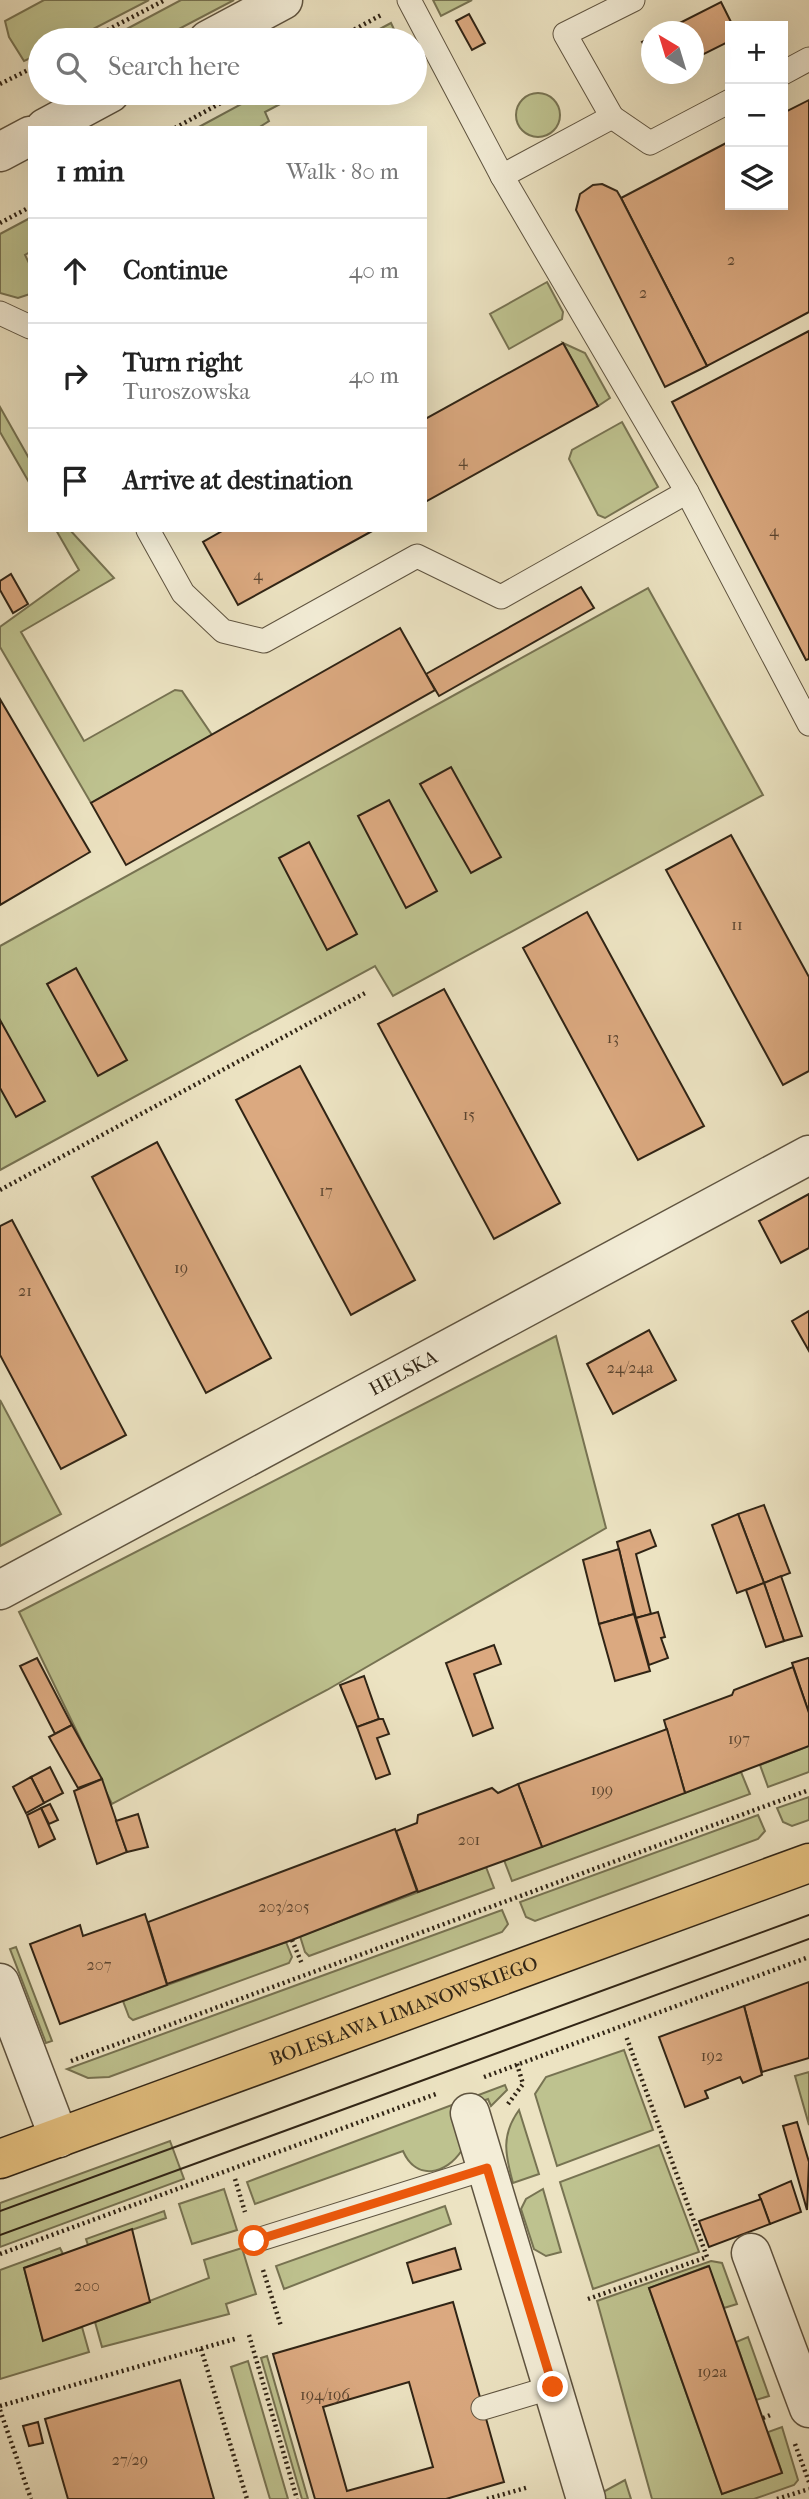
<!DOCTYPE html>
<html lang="en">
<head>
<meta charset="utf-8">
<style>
  body { margin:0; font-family:"IM FELL French Canon",serif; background:#f6f6f6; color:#222 }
  .controls { position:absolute; right:21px; top:21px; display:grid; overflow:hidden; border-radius:0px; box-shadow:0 7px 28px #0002 }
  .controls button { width:63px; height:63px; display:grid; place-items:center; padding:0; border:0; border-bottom:2px solid #e0e0e0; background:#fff; color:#222; font:35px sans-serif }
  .compass { position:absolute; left:641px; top:21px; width:63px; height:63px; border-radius:50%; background:#fff; box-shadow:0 7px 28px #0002; rotate:322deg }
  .stop { position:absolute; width:21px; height:21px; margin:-16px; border:5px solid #ea580c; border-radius:50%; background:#fff }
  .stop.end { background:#ea580c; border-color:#fff; box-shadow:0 2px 7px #0008 }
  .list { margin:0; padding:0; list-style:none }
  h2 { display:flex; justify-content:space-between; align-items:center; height:91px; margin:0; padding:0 28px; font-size:30px }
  h2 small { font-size:23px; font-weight:400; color:#767676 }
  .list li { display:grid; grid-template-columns:46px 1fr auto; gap:21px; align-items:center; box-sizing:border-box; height:105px; padding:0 28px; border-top:2px solid #e0e0e0 }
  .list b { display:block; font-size:26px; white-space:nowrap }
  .list p { margin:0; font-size:23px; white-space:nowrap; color:#767676 }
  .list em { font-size:23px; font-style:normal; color:#767676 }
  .icon { flex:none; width:38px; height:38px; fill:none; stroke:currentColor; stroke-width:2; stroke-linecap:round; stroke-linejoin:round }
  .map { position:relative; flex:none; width:809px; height:2499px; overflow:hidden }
  .search { position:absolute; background:#fff; box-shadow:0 7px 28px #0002; left:28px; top:28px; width:399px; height:77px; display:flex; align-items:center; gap:18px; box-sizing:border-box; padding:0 24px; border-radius:38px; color:#767676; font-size:26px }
  .panel { position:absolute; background:#fff; box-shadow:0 7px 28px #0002; left:28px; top:126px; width:399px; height:406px; border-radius:0px }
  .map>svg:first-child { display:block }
</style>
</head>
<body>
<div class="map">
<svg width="809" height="2499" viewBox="0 0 809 2499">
  <rect width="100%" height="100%" fill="#ece3c2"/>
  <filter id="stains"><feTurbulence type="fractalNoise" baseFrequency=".00286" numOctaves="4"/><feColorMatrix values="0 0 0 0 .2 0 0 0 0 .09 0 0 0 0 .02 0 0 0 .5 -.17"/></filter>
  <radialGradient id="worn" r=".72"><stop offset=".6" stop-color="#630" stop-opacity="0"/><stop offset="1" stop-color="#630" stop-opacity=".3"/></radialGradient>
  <g fill="#bec28f" stroke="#777352" stroke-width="2">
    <path d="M44,0H149L72,40H40V54L24,61L9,37L5,21Z"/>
    <path d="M181,0H234L158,40H106Z"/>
    <path d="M433,0H472L441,16Z"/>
    <path d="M391,23L399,40H359Z"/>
    <circle cx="538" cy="115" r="22"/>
    <path d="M262,93H301L265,112L269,121L258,128H197Z"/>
    <path d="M30,218V252L25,255L30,265V294L18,298L0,293V234Z"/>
    <path d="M547,282L563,312L562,319L509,349L490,314Z"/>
    <path d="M563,343L585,353L610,398L598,406Z"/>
    <path d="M0,407L30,460V484L0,432Z"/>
    <path d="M622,422L658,487L605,518L598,515L569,459L572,450Z"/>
    <path d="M56,530H70L114,578L21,632L84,741L175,690L182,691L212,735L91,803L0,647V627L79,570Z"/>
    <path d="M648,588L763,795L393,996L375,966L0,1170V946Z"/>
    <path d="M556,1336L606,1528L327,1690L112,1804L19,1612Z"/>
    <path d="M0,1400L61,1514L0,1546Z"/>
    <path d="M809,1746V1772L768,1787L760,1765Z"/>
    <path d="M741,1772L750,1794L512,1881L504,1860Z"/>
    <path d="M809,1797V1820L792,1826L783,1822L777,1808Z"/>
    <path d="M758,1815L765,1831L758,1839L535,1921L526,1917L520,1902Z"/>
    <path d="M486,1867L494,1888L309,1956L305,1952L300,1936Z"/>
    <path d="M502,1910L508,1924L502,1932L109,2077L88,2078L67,2069Z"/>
    <path d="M286,1942L292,1957L289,1963L133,2020L129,2017L123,2001Z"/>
    <path d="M16,1947L52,2041L46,2043L10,1949Z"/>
    <path d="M624,2050L653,2130L557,2166L535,2094L546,2077Z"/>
    <path d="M809,2072V2125L795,2076Z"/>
    <path d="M505,2085L507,2090L491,2106L488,2099L454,2111L462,2150C446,2175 416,2181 403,2151L255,2204L247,2182Z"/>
    <path d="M519,2110L539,2174L513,2183C505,2154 501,2135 519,2110Z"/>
    <path d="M170,2141L184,2179L0,2247V2203Z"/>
    <path d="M659,2145L699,2252L593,2289L560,2182Z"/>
    <path d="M224,2189L237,2230L192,2244L179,2204Z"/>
    <path d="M543,2189L561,2252L546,2256L534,2249L521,2209L526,2199Z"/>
    <path d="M445,2206L451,2224L284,2289L276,2266Z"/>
    <path d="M164,2211L166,2218L88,2245L86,2239Z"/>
    <path d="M60,2248L63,2254L24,2268L43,2340L82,2327L89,2352L0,2379V2270Z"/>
    <path d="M242,2248L256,2294L226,2304L229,2314L102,2347L95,2322L209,2278L204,2260Z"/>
    <path d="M711,2261L722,2263L737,2304L724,2308L708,2266L649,2288L722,2494L782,2473L768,2432L782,2427L798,2480L794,2485L754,2499H652L597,2301Z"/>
    <path d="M748,2337L769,2396L756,2400L736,2342Z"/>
    <path d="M267,2356L308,2499H302L261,2358Z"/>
    <path d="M248,2361L288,2499H270L231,2367Z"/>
    <path d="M625,2480L631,2499H605L603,2492Z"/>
  </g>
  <g fill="#dba980" stroke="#302415" stroke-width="2" fill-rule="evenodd">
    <path d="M721,2L733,26H730V41L694,59V32H662Z"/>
    <path d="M469,14L485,43L472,50L456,21Z"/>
    <path d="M652,37V59L642,42Z"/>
    <path d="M809,100V312L707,366L621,198L730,141V205H783V113Z"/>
    <path d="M602,184L617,191L621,198L707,366L665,387L576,210L580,194L593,185Z"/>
    <path d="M809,331V659L806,660L672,402Z"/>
    <path d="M563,343L598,406L425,502V419Z"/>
    <path d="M224,530H374L238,605L203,542Z"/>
    <path d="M11,574L28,604L13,613L0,590V581Z"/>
    <path d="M581,587L594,608L439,696L426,674Z"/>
    <path d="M400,628L435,690L126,865L91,803Z"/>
    <path d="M0,699L90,852L0,905Z"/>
    <path d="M451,767L501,857L471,873L420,784Z"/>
    <path d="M389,800L437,891L406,908L358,816Z"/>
    <path d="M731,835L809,977V1071L783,1085L666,870Z"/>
    <path d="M309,842L357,934L327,950L279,858Z"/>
    <path d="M587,912L704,1126L638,1160L523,948Z"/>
    <path d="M76,968L127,1060L98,1076L47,984Z"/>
    <path d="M444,989L560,1203L494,1239L378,1024Z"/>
    <path d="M0,1020L45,1101L16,1117L0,1088Z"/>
    <path d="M300,1066L415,1280L351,1315L236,1100Z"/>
    <path d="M157,1142L271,1358L206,1393L92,1177Z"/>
    <path d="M809,1194V1248L781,1263L759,1221Z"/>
    <path d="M12,1220L126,1435L61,1469L0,1355V1226Z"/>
    <path d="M809,1311V1351L792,1321Z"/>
    <path d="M649,1330L676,1380L613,1414L587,1364Z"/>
    <path d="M764,1505L790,1573L764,1583L738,1514Z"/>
    <path d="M738,1514L764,1583L737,1593L712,1525Z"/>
    <path d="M650,1530L656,1546L636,1554L651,1614L636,1618L617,1542Z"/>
    <path d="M619,1549L634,1614L599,1624L583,1560Z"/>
    <path d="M781,1576L802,1636L784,1641L764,1583Z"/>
    <path d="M764,1583L784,1641L766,1647L746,1590Z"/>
    <path d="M658,1612L665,1637L661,1638L668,1658L649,1665L636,1618Z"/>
    <path d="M634,1614L650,1671L615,1681L599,1624Z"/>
    <path d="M494,1645L501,1664L474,1674L493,1728L473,1736L446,1663Z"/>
    <path d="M37,1658L72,1725L55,1734L20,1666Z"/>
    <path d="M808,1658H809V1713L792,1663Z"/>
    <path d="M793,1667L809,1713V1746L685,1793L664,1720L732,1695L734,1690Z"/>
    <path d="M364,1676L379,1719L357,1727L340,1685Z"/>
    <path d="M379,1719H383L389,1734L377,1738L390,1774L376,1779L357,1727Z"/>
    <path d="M72,1725L102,1779L78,1788L49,1737Z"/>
    <path d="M667,1729L685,1793L542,1847L518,1784Z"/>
    <path d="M50,1767L63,1793L44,1803L31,1777Z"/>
    <path d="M31,1777L44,1803L26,1813L13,1787Z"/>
    <path d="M102,1779L127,1852L97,1864L74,1791Z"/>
    <path d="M518,1784L542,1847L418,1892L396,1831L417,1823L418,1815L492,1788L498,1793Z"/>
    <path d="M50,1804L58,1820L49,1824L41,1808Z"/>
    <path d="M41,1808L55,1839L39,1847L27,1815Z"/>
    <path d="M138,1814L148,1847L127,1852L116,1821Z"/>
    <path d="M395,1829L417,1891L292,1940L167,1984L148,1922Z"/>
    <path d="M145,1914L167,1985L60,2024L30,1944L80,1925L83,1936Z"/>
    <path d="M809,1982V2058L762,2072L744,2006Z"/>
    <path d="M744,2006L762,2075L743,2083L740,2077L705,2091L708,2098L685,2107L659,2037Z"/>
    <path d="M797,2122L809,2162L807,2210L783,2126Z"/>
    <path d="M791,2181L801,2212L770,2224L759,2195Z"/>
    <path d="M761,2199L770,2224L709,2247L699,2221Z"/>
    <path d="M132,2229L150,2302L43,2341L24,2268Z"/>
    <path d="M455,2248L461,2269L413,2283L407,2263Z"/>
    <path d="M709,2266L782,2473L722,2494L649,2288Z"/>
    <path d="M453,2302L504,2482L446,2499H315L273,2354ZM409,2382L433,2467L347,2491L323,2407Z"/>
    <path d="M180,2380L214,2499H68L45,2419Z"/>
    <path d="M38,2422L43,2443L29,2446L23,2426Z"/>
  </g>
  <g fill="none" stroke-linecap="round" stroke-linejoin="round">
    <defs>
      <g id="lane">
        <path d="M783,73L809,59"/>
        <path d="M612,117L650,143L730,101"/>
        <path d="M502,176L612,117L565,34L633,0"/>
        <path d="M0,313L30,327"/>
        <path d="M687,492L809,724"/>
        <path d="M148,530L183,593L223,631L264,641L417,556L501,597L687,492L502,176L409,0"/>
        <path d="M254,2241L487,2168"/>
        <path d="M483,2408L553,2387"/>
      </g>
      <g id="street">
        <path d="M208,40L283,0"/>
        <path d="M45,128L110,93"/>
        <path d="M0,152L30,136"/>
        <path id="s1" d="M0,1590L809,1155"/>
        <path d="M0,1983L59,2138"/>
        <path d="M470,2113L586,2499"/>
        <path d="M751,2253L809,2408"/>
      </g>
      <g id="primary">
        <path id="s2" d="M0,2159L809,1863"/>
      </g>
    </defs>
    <use href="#lane" stroke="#5f5440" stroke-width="25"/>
    <use href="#street" stroke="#5f5440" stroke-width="41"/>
    <use href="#primary" stroke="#302415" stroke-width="41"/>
    <g stroke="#302415" stroke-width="4.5" stroke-dasharray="2 3.5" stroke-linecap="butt">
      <path d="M88,40L165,0"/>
      <path d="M335,40L383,14"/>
      <path d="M0,84L40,64"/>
      <path d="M175,128L239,93"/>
      <path d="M0,223L30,207"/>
      <path d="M0,1190L367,992"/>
      <path d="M292,1940L302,1964"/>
      <path d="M71,2061L809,1790"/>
      <path d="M484,2077L809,1957"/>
      <path d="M508,2104L523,2084L517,2064"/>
      <path d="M235,2179L245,2212"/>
      <path d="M0,2254L436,2094"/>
      <path d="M263,2270L281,2326"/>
      <path d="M588,2299L707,2257L626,2036"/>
      <path d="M249,2335L297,2499"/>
      <path d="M201,2349L247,2499"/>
      <path d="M0,2406L238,2338"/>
      <path d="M0,2410L31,2499"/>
      <path d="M763,2418L773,2414"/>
      <path d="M795,2444L809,2482"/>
      <path d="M487,2499L529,2487"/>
      <path d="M777,2499L809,2489"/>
    </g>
    <use href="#lane" stroke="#f3edd7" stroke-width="23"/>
    <use href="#street" stroke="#f3edd7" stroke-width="38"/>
    <use href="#primary" stroke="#e6c281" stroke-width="38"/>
    <g stroke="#302415" stroke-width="2">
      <path d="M0,2211L809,1915"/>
      <path d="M0,2235L809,1939"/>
    </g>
  </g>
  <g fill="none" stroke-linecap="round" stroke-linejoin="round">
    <path stroke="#ea580c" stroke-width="9" d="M254,2241L487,2168L553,2387"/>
  </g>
  <g text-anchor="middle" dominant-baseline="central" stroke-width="5" stroke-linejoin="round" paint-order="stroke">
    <g font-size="16" fill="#5b4530">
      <text x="731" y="259">2</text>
      <text x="643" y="292">2</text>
      <text x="463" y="460">4</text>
      <text x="774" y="530">4</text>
      <text x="258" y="574">4</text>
      <text x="737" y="924">11</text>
      <text x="613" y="1037">13</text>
      <text x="469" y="1114">15</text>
      <text x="326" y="1190">17</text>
      <text x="181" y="1267">19</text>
      <text x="25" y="1290">21</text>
      <text x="630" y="1367">24/24a</text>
      <text x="739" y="1738">197</text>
      <text x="602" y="1789">199</text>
      <text x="469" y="1839">201</text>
      <text x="284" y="1906">203/205</text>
      <text x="99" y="1964">207</text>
      <text x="712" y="2055">192</text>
      <text x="87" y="2285">200</text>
      <text x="712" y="2371">192a</text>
      <text x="325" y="2394">194/196</text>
      <text x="130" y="2459">27/29</text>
    </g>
    <g font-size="19" fill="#302415" stroke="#f3edd7">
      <text stroke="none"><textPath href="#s1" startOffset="458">HELSKA</textPath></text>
      <text stroke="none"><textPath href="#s2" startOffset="430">BOLESŁAWA LIMANOWSKIEGO</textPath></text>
    </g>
  </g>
  <rect width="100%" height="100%" filter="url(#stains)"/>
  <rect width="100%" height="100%" fill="url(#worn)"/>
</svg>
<div class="controls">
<button>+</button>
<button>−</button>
<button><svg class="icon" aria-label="layers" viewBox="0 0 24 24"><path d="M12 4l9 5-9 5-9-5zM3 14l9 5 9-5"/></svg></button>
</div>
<svg class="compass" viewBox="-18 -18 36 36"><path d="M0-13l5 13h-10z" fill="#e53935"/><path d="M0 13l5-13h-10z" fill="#767676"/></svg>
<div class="stop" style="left:254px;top:2241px"></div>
<div class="stop end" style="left:553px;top:2387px"></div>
<div class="search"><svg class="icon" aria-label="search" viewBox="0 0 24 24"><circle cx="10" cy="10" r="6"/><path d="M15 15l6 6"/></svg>Search here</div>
<section class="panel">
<h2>1 min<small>Walk · 80 m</small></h2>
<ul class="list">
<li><svg class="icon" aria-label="ahead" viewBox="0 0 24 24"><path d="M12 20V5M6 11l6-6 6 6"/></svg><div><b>Continue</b></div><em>40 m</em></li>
<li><svg class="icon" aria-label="right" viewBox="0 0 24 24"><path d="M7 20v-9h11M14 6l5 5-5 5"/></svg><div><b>Turn right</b><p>Turoszowska</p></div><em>40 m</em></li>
<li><svg class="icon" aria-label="arrive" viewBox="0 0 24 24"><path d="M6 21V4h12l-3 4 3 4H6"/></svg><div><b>Arrive at destination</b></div></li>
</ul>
</section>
</div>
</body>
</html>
